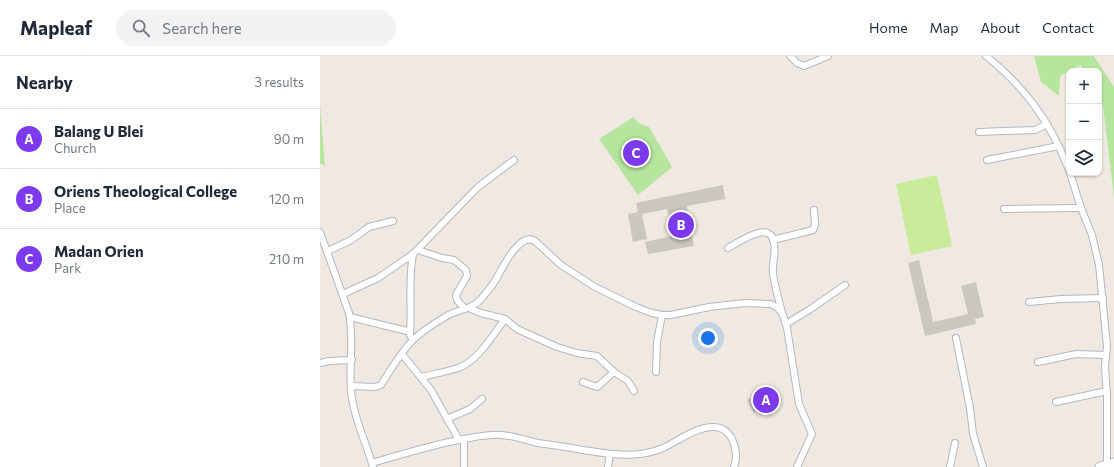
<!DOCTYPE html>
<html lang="en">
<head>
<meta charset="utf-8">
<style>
  body { margin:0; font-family:Commissioner,sans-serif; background:#f2f2f3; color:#1f2937 }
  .controls { position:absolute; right:12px; top:12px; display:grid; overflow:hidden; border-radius:8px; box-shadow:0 1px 3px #0004 }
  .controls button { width:36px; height:36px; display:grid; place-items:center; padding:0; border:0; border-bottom:1px solid #e0e1e3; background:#fff; color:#1f2937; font:20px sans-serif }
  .you { position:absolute; left:388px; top:282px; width:14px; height:14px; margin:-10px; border:3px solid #fff; border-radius:50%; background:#1a73e8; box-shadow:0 0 0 6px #1a73e833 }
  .badge { display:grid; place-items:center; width:26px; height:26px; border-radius:50%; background:#7c3aed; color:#fff; font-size:13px; font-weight:700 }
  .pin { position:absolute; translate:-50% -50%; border:2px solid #fff; box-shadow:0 1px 4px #0006 }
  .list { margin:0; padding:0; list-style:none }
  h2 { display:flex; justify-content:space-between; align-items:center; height:52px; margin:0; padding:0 16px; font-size:17px }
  h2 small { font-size:13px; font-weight:400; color:#747a83 }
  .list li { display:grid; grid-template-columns:26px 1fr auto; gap:12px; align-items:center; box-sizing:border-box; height:60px; padding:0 16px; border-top:1px solid #e0e1e3 }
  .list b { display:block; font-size:15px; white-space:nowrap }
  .list p { margin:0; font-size:13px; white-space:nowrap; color:#747a83 }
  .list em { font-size:13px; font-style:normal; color:#747a83 }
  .icon { flex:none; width:22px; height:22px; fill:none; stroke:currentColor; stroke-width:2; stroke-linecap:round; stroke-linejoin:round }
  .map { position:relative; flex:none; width:794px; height:411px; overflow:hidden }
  header { display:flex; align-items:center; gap:24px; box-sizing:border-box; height:56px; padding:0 20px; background:#fff; border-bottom:1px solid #e0e1e3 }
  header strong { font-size:19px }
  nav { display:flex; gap:22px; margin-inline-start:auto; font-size:14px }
  .search { width:280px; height:36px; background:#f2f2f3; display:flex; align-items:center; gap:10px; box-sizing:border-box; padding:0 14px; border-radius:22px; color:#747a83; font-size:15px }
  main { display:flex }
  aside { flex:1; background:#fff }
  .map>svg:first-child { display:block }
</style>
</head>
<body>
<header>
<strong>Mapleaf</strong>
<div class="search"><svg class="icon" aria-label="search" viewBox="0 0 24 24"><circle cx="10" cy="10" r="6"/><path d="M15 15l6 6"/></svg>Search here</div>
<nav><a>Home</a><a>Map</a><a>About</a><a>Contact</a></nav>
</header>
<main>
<aside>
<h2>Nearby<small>3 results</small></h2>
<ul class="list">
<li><span class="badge">A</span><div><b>Balang U Blei</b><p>Church</p></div><em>90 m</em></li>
<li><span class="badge">B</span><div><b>Oriens Theological College</b><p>Place</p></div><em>120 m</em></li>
<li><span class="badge">C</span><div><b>Madan Orien</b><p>Park</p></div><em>210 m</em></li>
</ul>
</aside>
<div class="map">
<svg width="794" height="411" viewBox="0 0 794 411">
  <rect width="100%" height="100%" fill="#efe9e1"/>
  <g fill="#b6e59e">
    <path d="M714,0H774L794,31V141L783,50L779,43V15H764L761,9L740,20L739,40L721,26Z"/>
    <path d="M0,49L5,110L0,107Z"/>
    <path d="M314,61L318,67L329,71L352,111L318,139L279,83Z"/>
  </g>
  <path fill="#c9ec9a" d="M617,119L632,190L591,199L576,128Z"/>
  <g fill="#cbc7bf">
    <path d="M403,129L405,143L367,150L374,190L328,198L325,186L353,180L347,153L322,158L327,183L313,186L308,158L318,156L316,147Z"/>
    <path d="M599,204L613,266L648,258L641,230L656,226L664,261L655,263L656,268L605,280L588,207Z"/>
    <path d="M451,332L457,344L434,357L427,344Z"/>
  </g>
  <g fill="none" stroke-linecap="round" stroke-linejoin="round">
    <defs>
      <g id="street">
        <path d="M470,0L477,7L484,10L508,0"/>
        <path d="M666,0C706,32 731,67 749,114"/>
        <path d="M659,76L715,74L727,68"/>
        <path d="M667,104L739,90"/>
        <path d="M750,117L761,152L772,179L779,209L787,290L785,310L787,342V409"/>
        <path d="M684,153L761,152"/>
        <path d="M0,176L29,257C34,283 29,308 31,334C33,360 46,386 53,411"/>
        <path d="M453,184L493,174L495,169L494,154"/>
        <path d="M408,192C419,186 451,163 454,187C456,197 452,208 453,218C455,231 459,244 462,257"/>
        <path d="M98,194L122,202L134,204L146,214L147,220L136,239L137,244L145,253"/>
        <path d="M8,195L31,184L49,171L73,165"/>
        <path d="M23,238L58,222L93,198L158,131L194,104"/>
        <path d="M709,246L741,243L783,242"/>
        <path d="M149,252L161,257L185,263L197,273L237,291L257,297L277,300L294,316L308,325L314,335"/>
        <path d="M30,261L87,275L89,276L91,281"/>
        <path d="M466,268L489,254L525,229"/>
        <path d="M90,278C92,251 88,225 93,198"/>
        <path d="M636,282L650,352L653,378L663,411"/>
        <path d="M82,298L111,334L139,384"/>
        <path d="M718,306L756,298L786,299"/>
        <path d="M0,307L9,305L32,304"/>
        <path d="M336,316L337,286L342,259"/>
        <path d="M101,321C113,318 126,316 138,312C157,306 173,279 185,263"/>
        <path d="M263,326L277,331L294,316"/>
        <path d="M31,330L55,331L61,329C70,315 80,297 93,284C101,276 115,267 125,261C137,253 152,254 162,242C167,236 171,231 175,225C181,215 199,175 215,185L241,209L275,231L316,251L332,257L342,259H351L389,251L425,247L451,248L458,252L463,259L467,272L479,348L492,378L477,411"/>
        <path d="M736,346L787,335"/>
        <path d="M127,363L150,353L162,343"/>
        <path d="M52,407C82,398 112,389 143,383C156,381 169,378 182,379C194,380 206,384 218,387C233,389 248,391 263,394C282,397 300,400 320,398C328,397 336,395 343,392C360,384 381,367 400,372C414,376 419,399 414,411"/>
        <path d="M144,411V383"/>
        <path d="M288,411L290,398"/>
        <path d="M630,411L635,387"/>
      </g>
      <path id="secondary" d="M780,411L794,407"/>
    </defs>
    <use href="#street" stroke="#b4b7c1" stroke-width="8"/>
    <use href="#secondary" stroke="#b4b7c1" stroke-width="11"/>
    <use href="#street" stroke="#fff" stroke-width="6"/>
    <use href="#secondary" stroke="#fff" stroke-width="9"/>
  </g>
</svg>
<div class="controls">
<button>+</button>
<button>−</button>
<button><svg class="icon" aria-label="layers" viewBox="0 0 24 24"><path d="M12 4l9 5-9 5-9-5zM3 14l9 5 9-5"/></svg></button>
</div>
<div class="you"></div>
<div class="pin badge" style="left:446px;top:344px">A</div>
<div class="pin badge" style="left:361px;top:169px">B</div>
<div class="pin badge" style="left:316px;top:97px">C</div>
</div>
</main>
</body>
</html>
